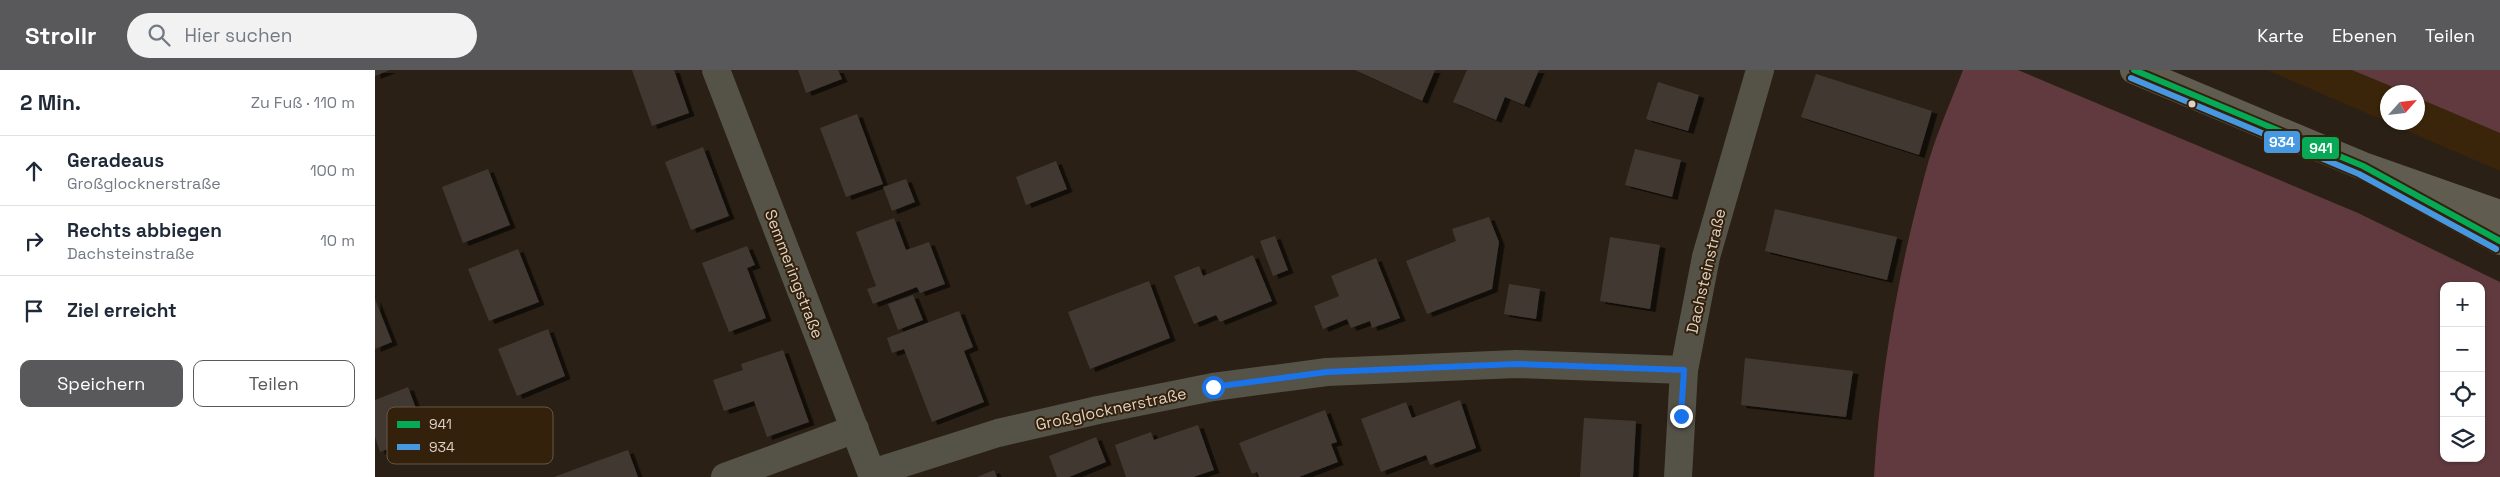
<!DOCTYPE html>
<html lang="de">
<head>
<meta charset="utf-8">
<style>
  body { margin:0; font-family:"Space Grotesk",sans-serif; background:#f2f2f3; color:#1f2937 }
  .controls { position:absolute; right:15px; bottom:15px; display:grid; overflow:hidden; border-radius:10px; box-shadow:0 1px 4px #0004 }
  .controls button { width:45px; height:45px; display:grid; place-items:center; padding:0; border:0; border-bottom:1px solid #e0e1e3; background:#fff; color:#1f2937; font:25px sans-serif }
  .compass { position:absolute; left:2005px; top:15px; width:45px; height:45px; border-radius:50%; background:#fff; box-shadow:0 1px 4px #0004; rotate:63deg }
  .stop { position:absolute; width:15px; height:15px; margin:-11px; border:4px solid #1a73e8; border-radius:50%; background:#fff }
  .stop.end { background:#1a73e8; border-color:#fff; box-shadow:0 1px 5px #0008 }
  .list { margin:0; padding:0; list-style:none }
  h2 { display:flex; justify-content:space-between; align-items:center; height:65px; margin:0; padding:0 20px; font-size:21px }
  h2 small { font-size:16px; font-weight:400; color:#747a83 }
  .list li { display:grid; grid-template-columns:32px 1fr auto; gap:15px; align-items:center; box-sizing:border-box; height:70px; padding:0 20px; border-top:1px solid #e0e1e3 }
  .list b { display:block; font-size:19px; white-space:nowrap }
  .list p { margin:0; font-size:16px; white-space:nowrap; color:#747a83 }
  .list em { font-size:16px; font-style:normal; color:#747a83 }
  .actions { display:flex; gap:10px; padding:15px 20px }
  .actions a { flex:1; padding:11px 0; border:1px solid #59595b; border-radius:10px; text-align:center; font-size:18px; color:#59595b }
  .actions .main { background:#59595b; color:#fff }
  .icon { flex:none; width:28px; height:28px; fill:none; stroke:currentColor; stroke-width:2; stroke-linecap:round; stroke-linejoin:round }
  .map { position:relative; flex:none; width:2125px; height:407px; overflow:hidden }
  header { display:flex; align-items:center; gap:30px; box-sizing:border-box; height:70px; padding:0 25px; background:#59595b; color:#fff }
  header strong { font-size:24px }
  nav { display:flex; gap:28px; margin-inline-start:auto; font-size:18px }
  .search { width:350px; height:45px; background:#f2f2f3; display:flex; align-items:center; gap:12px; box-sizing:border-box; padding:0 18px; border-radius:28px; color:#747a83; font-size:19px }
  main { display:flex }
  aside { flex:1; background:#fff }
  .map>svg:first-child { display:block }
</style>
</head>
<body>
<header>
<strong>Strollr</strong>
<div class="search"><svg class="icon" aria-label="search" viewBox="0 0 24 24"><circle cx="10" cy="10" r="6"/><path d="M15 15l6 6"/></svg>Hier suchen</div>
<nav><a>Karte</a><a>Ebenen</a><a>Teilen</a></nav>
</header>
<main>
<aside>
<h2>2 Min.<small>Zu Fuß · 110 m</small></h2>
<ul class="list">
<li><svg class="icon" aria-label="ahead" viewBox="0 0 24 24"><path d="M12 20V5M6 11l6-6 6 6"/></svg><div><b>Geradeaus</b><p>Großglocknerstraße</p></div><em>100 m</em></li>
<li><svg class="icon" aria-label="right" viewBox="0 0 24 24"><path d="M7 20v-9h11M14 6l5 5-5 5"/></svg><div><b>Rechts abbiegen</b><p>Dachsteinstraße</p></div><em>10 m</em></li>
<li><svg class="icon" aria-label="arrive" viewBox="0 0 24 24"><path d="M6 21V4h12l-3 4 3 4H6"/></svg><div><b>Ziel erreicht</b></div></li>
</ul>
<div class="actions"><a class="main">Speichern</a><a>Teilen</a></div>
</aside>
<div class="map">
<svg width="2125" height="407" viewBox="0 0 2125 407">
  <defs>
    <filter id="shadow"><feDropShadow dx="5.5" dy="3" stdDeviation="0" flood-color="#0009"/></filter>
  </defs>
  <rect width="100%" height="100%" fill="#2a2015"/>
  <path fill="#3a250b" d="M1892,0H2125V101L2014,53L2042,52V22H2012V52Z"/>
  <g fill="#603a3f" fill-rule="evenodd">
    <path d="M1588,0H1643L1983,143L2125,212V407H1499C1505,305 1523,203 1550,104C1559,69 1575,34 1588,0ZM2069,216H2106V388H2069Z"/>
    <path d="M1977,0H2125V63L2043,28L2042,22H2030Z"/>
  </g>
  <g fill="#423832" filter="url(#shadow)">
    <path d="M0,0H15L0,6Z"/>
    <path d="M257,0H299L314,43L277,56Z"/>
    <path d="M423,0H463L467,9L431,23Z"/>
    <path d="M980,0H1060L1047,31Z"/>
    <path d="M1092,0H1164L1149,35L1130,27L1121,50L1078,32Z"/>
    <path d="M1441,4L1557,41L1544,85L1426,47Z"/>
    <path d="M1283,12L1324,25L1313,61L1271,49Z"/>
    <path d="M482,44L508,114L471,127L445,58Z"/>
    <path d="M328,77L354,146L316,160L290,92Z"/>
    <path d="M1260,79L1306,90L1297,127L1250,115Z"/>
    <path d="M681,91L692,119L651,135L641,107Z"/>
    <path d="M113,99L135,155L88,173L67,117Z"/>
    <path d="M531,109L540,132L517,141L508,117Z"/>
    <path d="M1400,139L1522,167L1512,210L1390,181Z"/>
    <path d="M1114,147L1124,172L1117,219L1052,244L1031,191L1081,171L1077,159Z"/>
    <path d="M519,148L531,180L554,172L570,214L545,223L542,217L498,234L492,219L501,216L481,162Z"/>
    <path d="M900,166L913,200L898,206L885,171Z"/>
    <path d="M1235,167L1285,175L1275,239L1225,231Z"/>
    <path d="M372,176L380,195L372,198L391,248L354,262L327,193Z"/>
    <path d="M143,179L164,232L114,251L93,199Z"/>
    <path d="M878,185L897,231L845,252L841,245L819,254L799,206L824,196L828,206Z"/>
    <path d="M1001,188L1025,248L997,258L995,251L976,258L972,249L948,259L939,236L964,226L956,206Z"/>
    <path d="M774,211L795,268L715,299L693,242Z"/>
    <path d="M1134,214L1165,219L1161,249L1129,244Z"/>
    <path d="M538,225L548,250L523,260L513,234Z"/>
    <path d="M0,229L17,272L0,279Z"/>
    <path d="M584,241L598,277L589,281L609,332L557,352L529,279L517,283L512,268Z"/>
    <path d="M173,259L190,306L142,326L123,279Z"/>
    <path d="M408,280L434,352L392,367L379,331L349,341L338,310L368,300L366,294Z"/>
    <path d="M1370,288L1478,301L1471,347L1366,335Z"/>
    <path d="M33,317L51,365L5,382L0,367V330Z"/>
    <path d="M1085,330L1101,378L1055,395L1051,385L1006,402L986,349L1031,332L1037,348Z"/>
    <path d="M950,340L962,372L956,374L963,392L924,407H884L882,402L877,404L864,373Z"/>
    <path d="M1209,348L1261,351L1258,407H1205Z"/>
    <path d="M823,355L839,400L818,407H751L740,375L776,362L779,370Z"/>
    <path d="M721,367L731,392L694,407H682L674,386Z"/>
    <path d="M253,380L263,407H179L225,390Z"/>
    <path d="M619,400L622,407H602Z"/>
  </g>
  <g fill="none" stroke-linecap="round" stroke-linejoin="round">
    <g stroke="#555248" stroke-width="28">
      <path d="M341,0L498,407"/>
      <path d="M497,403L623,363L723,340L838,317L952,302L1141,294L1309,300"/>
      <path d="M350,407L480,359"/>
      <path d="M1303,407L1309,300L1331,187L1385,0"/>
    </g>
    <g stroke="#605c50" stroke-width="28">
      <path d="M1759,0L1988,96L2125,144"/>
      <path d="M2060,135L2125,171"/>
    </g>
    <defs>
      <path id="bus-1" d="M1759,0L1988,96L2125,171"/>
      <path id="bus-2" d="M1756,8L1984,104L2121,179"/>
    </defs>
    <use href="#bus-1" stroke="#33210c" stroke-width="10"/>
    <use href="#bus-2" stroke="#33210c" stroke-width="10"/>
    <use href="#bus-1" stroke="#06aa56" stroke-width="6"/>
    <use href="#bus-2" stroke="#4699e1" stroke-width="6"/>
  </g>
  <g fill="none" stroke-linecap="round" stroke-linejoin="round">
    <path stroke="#1a73e8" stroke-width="6" d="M838,317L952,302L1141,294L1309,300L1306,346"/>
  </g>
  <circle fill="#ded2c5" stroke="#33210c" stroke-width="2" cx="1817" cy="34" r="4.5"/>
  <g text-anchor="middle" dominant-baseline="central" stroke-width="4" stroke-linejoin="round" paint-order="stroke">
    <g font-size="16" fill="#ded2c5" stroke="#33210c">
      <text transform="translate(1331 201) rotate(-77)">Dachsteinstraße</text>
      <text transform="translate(419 204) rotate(69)">Semmeringstraße</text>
      <text transform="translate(736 339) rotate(-12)">Großglocknerstraße</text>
    </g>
  </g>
  <rect x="12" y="337" width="166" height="57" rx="8" fill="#33210c" stroke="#665644" stroke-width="1"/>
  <rect x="22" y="351" width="23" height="7" fill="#06aa56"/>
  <rect x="22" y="374" width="23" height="6" fill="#4699e1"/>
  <g font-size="14" fill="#ded2c5">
    <text x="54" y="359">941</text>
    <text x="54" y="382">934</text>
  </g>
  <g stroke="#33210c" stroke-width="2">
    <rect x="1888" y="60" width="38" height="24" rx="5" fill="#4699e1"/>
    <rect x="1926" y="66" width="39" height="24" rx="5" fill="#06aa56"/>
  </g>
  <g font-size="14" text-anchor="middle" font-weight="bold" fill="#fff">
    <text x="1907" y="77">934</text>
    <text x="1946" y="83">941</text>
  </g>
</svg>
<div class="controls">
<button>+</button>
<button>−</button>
<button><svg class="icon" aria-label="locate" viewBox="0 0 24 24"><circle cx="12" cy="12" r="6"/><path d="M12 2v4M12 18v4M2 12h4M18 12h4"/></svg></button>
<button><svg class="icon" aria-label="layers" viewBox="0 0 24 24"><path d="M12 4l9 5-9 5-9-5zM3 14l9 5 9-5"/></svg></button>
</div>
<svg class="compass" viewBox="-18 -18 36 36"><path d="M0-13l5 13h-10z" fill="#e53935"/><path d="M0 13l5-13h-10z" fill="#747a83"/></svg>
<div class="stop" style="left:838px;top:317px"></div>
<div class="stop end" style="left:1306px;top:346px"></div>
</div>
</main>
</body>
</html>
